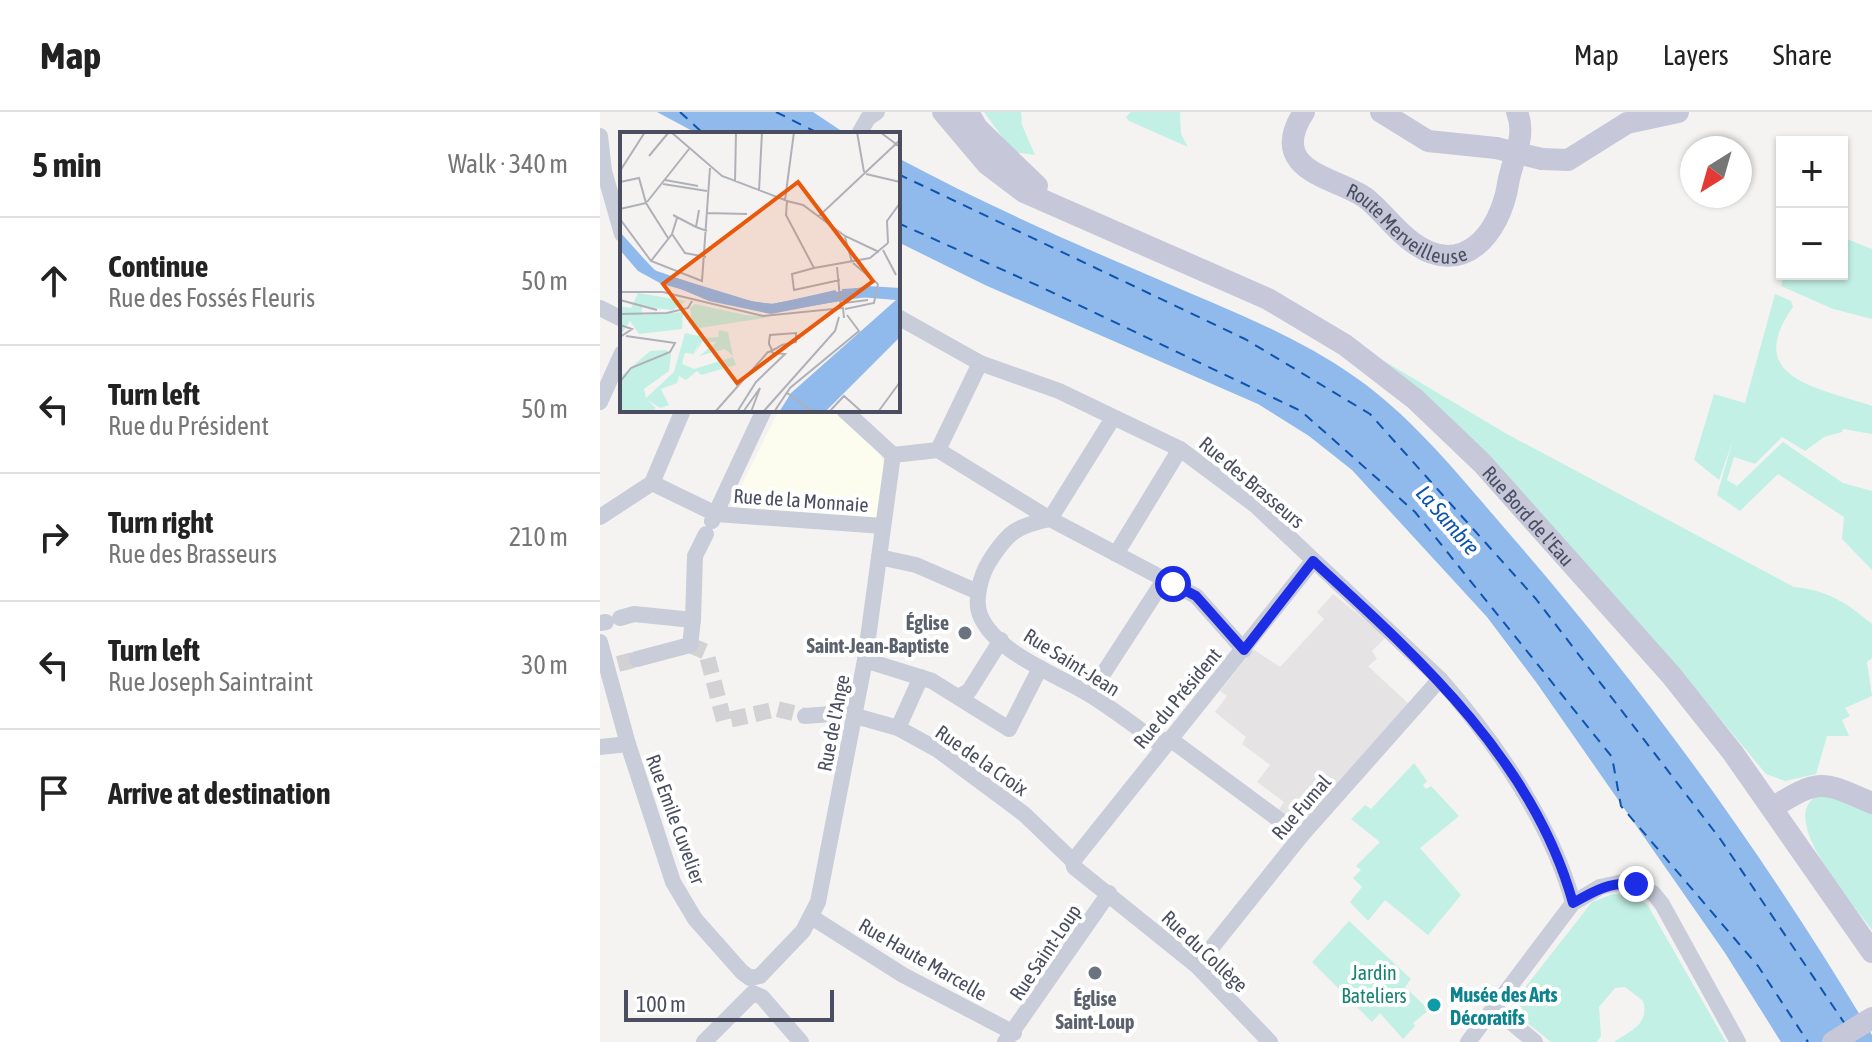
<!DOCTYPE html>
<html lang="en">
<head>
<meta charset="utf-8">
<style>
  body { margin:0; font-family:"Asap Condensed",sans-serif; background:#f2f2f2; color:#222 }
  .controls { position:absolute; right:24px; top:24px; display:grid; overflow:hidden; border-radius:0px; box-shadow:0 2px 6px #0004 }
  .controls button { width:72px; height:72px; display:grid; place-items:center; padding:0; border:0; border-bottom:2px solid #e0e0e0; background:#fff; color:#222; font:40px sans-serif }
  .compass { position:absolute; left:1080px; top:24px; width:72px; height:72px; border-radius:50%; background:#fff; box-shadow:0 2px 6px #0004; rotate:217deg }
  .scale { position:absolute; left:24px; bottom:20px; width:210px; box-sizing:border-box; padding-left:8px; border:4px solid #4a4e60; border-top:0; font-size:22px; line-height:28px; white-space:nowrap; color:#4a4e60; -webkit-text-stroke:6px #fff; paint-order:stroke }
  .stop { position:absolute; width:24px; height:24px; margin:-18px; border:6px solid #1c2de5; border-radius:50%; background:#fff }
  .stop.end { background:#1c2de5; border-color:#fff; box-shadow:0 2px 8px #0008 }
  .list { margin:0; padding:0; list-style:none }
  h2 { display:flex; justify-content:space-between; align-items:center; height:104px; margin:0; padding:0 32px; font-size:34px }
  h2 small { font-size:26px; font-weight:400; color:#767676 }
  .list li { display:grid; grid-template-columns:52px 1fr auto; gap:24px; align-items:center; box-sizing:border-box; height:128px; padding:0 32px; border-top:2px solid #e0e0e0 }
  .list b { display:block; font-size:30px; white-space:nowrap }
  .list p { margin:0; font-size:26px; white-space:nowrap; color:#767676 }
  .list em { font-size:26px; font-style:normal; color:#767676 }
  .icon { flex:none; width:44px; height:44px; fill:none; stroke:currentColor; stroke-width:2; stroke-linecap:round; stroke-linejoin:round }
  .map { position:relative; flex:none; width:1272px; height:930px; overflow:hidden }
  header { display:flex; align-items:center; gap:48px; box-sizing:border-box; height:112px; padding:0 40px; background:#fff; border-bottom:2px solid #e0e0e0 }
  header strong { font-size:38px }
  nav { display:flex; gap:44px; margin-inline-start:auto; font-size:28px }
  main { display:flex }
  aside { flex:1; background:#fff }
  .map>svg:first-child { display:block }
</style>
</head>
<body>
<header>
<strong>Map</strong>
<nav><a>Map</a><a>Layers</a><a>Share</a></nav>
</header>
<main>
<aside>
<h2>5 min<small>Walk · 340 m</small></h2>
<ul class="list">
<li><svg class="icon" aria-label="ahead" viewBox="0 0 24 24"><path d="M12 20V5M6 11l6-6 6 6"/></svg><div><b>Continue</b><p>Rue des Fossés Fleuris</p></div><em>50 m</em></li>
<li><svg class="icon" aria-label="left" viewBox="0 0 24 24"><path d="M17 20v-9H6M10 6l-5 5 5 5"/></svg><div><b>Turn left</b><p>Rue du Président</p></div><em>50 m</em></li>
<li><svg class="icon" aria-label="right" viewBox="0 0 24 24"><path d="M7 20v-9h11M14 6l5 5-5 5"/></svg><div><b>Turn right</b><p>Rue des Brasseurs</p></div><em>210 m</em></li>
<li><svg class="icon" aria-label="left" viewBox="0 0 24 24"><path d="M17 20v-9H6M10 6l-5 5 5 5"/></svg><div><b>Turn left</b><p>Rue Joseph Saintraint</p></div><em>30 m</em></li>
<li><svg class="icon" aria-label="arrive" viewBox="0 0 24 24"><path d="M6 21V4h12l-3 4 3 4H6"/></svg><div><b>Arrive at destination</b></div></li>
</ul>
</aside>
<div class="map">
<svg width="1272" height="930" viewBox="0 0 1272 930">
  <rect width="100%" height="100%" fill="#f4f3f2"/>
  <path fill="#fcfdee" d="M179,298H234L277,336L285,354L278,407L142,398L135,386Z"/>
  <path fill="#e5e3e4" d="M733,482L786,525L772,539L777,547L768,554L810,593L698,717L677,701L684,690L657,670L670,653L642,632L646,625L615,600L627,584L620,579L653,537L680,555L724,507L717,500Z"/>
  <g fill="#c3f0e4">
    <path d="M384,0H421L422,13L435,43L413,40Z"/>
    <path d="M531,0H580L581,22L588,35L529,9L526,5Z"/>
    <path d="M1242,125L1272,137V207L1233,197L1181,174L1184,162H1242Z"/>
    <path d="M1175,182L1191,189L1193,195C1142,267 1219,276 1272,294V322L1243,317L1242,320L1224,325L1205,339L1182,325L1155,352L1134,345L1127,368L1137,374L1183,330L1243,371L1272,379V458L1242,427L1244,405L1178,362L1140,399L1117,383L1133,328L1119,368L1094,348L1114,282L1145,291Z"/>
    <path d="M779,246L907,322L1194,475C1227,478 1247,491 1272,512V546L1267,550L1272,584L1245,596L1250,604L1242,608L1249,624H1227L1216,662L1185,669L1166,662L1082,561Z"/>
    <path d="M814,651L827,669L823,673L826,677L831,674L859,704L820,736L861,783L828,823L785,788L768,809L750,790L762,775L753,766L761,758L756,754L780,730L751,707L765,693L771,697Z"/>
    <path d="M1222,682L1272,701V818C1254,792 1170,700 1222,682Z"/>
    <path d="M1013,782L1034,784L1047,792L1126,930H1014C1030,919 1050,912 1043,889L1025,875L1015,876L999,895L1001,924L997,930H951L909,896L992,790Z"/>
    <path d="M749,809L811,867L805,875L829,898L813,911L815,914L803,927L780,901L772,910L712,850Z"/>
  </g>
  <g fill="#90b9ec">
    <path d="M57,0H213L246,22H98Z"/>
    <path d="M298,46C382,91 468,129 555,166C624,196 694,222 755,265C814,306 861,366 907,419C1043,575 1166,745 1272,923V930H1181L1125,841L936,570L887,505L752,358L709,324L658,292L385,173L298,130Z"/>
  </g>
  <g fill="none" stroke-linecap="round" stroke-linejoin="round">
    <g stroke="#0d54af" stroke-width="2" stroke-dasharray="10 8" stroke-linecap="butt">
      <path d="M80,0L104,22"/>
      <path d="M176,0L220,22"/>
      <path d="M298,62L645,227L770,302L936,487L1121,728L1245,912"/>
      <path d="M298,111L441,175L701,299L815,400L1012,645L1021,694L1158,854L1208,930"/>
    </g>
    <g stroke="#d2d2d5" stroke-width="16" stroke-dasharray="16 8" stroke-linecap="butt">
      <path d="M90,533L106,540L124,609L177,597L205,604"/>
      <path d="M18,552L37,547"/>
    </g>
    <g stroke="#c9ccd9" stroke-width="16">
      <path d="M259,22L268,6L277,0"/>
      <path d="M0,24L4,59L22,122"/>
      <path d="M0,196L22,207"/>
      <path d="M298,205L380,251L459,279L580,337L655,393L840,567C894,628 952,712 973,791"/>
      <path d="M0,290L22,241"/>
      <path d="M244,298L293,343"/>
      <path d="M338,338L380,251"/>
      <path d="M293,343L338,338L450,407L596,484L644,538"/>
      <path d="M52,371L116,402L283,414"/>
      <path d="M0,405L52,371L83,298"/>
      <path d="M450,407C416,414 408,420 389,450C381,463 374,488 380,503C396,542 459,563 492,584C514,598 535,614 557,630L570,627L701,724"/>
      <path d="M450,407L513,306"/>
      <path d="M112,409L164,298"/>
      <path d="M516,442L580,337"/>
      <path d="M279,445L316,453L378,480"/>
      <path d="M20,506L34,502L93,508L95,444L106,422"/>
      <path d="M0,511L6,510"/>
      <path d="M0,530L28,632L73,770L95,807L142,860L150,866L160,864L203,819L218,790L265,548L293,343"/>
      <path d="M37,547L90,533L93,508"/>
      <path d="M265,548L332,569L409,617L440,556"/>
      <path d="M490,582L564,468"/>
      <path d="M360,584L369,579L401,528"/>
      <path d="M205,604L245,601L298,616L338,638L424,702L473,749L474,755L597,854L670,930"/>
      <path d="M298,616L321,565"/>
      <path d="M0,635L28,632"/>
      <path d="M473,749L713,449"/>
      <path d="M213,806L303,863L414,921"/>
      <path d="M597,854L701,724L840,567"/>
      <path d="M895,897L935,930"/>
      <path d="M104,930L153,881L162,885L201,930"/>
      <path d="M405,930L509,781"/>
      <path d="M868,930L973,791L1000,775L1023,770L1053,781L1062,792L1138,930"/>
    </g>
    <g stroke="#c6c8da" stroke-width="22">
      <path id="s1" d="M343,0L387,52L424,80L668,187L745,233L815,287L882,351L1071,563L1133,641L1272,840"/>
      <path d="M368,0L377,16L437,74"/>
      <path id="s2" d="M704,0C664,61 741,66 767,87C783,100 795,118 812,130C863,168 900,121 908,72C912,47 927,25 917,0"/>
      <path d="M781,0L828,29L896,36"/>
      <path d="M942,47L968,48L1027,11L1078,0"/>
      <path d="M1172,696C1220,666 1222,669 1272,691"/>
      <path d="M1233,930L1272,906"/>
    </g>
    <path stroke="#c6c8da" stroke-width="22" d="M896,36L942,47"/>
  </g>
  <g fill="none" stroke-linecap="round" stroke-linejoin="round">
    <path stroke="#1c2de5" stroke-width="10" d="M573,472L596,484L644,538L713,449C818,545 934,649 973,791C994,779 1011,769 1036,772"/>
  </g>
  <g fill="#6b7280" stroke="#fff" stroke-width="3">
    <circle cx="365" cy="521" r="8"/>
    <circle cx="495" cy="861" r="8"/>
  </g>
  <circle fill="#0f9aa8" stroke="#fff" stroke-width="3" cx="834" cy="893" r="8"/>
  <g text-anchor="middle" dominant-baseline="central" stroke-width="8" stroke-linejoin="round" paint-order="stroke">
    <g font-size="20" fill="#4a4e60" stroke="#fff">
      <text stroke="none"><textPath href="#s2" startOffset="180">Route Merveilleuse</textPath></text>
      <text transform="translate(652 370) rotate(40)">Rue des Brasseurs</text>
      <text transform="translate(201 388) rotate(4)">Rue de la Monnaie</text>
      <text stroke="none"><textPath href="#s1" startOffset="722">Rue Bord de l'Eau</textPath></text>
      <text transform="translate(472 550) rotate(32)">Rue Saint-Jean</text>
      <text transform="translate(577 586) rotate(-50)">Rue du Président</text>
      <text transform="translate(233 611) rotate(-79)">Rue de l'Ange</text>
      <text transform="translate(382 648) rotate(35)">Rue de la Croix</text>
      <text transform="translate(701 695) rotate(-49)">Rue Fumal</text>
      <text transform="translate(76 707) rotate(70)">Rue Emile Cuvelier</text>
      <text transform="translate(605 839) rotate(43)">Rue du Collège</text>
      <text transform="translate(445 840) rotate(-56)">Rue Saint-Loup</text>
      <text transform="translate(323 847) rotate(30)">Rue Haute Marcelle</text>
    </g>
    <g font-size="20" font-weight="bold" fill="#5b616d" stroke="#fff" text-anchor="end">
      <text x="349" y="510">Église<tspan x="349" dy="23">Saint-Jean-Baptiste</tspan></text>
      <text x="495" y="886" text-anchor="middle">Église<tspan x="495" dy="23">Saint-Loup</tspan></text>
    </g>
    <g font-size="20" fill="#188373" stroke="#fff">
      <text x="774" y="860">Jardin<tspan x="774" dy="23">Bateliers</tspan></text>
    </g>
    <g font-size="20" font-weight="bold" fill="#0d838f" stroke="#fff" text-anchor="start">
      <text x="850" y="882">Musée des Arts<tspan x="850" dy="23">Décoratifs</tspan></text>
    </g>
    <g font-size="22" font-style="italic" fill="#0d54af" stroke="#fff">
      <text transform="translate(848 408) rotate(49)">La Sambre</text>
    </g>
  </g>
  <g transform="translate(20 20)">
    <rect width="280" height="280" fill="#f4f3f2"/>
    <path d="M18,161L66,169L53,178L22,175V183L63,180L62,197L19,202L10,189L0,204V174L11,176ZM75,172L125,183L150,185L73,197L70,176ZM99,198L108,200L113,224L105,217L79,224L97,210H82L76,220L80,208L74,222L65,221L62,232L74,237L113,225L116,233L81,243L77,239L66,248L59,244L57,251L41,257L49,273L40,276L26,267L36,276L32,280H0V245L30,219L46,218L51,222L49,239L24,257L26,266L54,240L65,201L88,206L98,205Z" fill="#c3f0e4"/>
    <path d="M0,100L34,138L118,167L151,172L248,154L280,156V205L205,280H159L171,261L276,168L239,165L151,182L89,169L18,139L0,118Z" fill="#90b9ec"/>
    <path fill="none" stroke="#90b9ec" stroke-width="4" d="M0,106L36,142L134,172L154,174L216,160M0,115L22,139L42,150L147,179L252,162M222,159L256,157M193,276L280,196M195,279L280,200"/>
    <path fill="none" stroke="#b0b1b8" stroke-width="2" d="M51,0L102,44L165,68L174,0M237,0L244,40M260,0L280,15M29,24L49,0M0,39L25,0M246,42L280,50M45,48L78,54M0,50L19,46L26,71L48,106M115,50L116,0M43,52L87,59M139,59L142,0M27,70L69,17M0,77L26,71M79,78L76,95L87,99M86,81L127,82M53,83L76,95M199,84L280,8M0,87L31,129L82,149L90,36M52,102L65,121L86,125M225,105L232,130M268,111L267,89L280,71M263,118L276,143M31,129L52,102L57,86M233,131L258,152M217,135L221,176M194,136L166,83L167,69L183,73L225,104L259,120M194,136L172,142L174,158L220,148M194,136L250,126L268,111M0,160H43L143,184L223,176L224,186M0,168L37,178M224,171L248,168M225,177L254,171L258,152M0,182L47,181L68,176L72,169M0,193L12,197L0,205M0,250L11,236L50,220L55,211L6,204M166,260L193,280M95,280L147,221L148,220H149L155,217L162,213L176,210V201L150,203L149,210V212L152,218V220L153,221L165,222L136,250L117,280M123,280L140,256L131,280M143,280L215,199L219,185M154,280L170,256L239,199L227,183M209,280L224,264L242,280M258,280L280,250"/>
    <path fill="#e8590c" fill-opacity="0.15" stroke="#e8590c" stroke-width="4" d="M178,50L253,149L117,251L43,152Z"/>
    <rect width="280" height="280" fill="none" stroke="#4a4e60" stroke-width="4"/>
  </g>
</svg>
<div class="controls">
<button>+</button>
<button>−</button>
</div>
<svg class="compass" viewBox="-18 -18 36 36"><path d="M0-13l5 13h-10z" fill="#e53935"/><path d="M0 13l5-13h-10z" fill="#767676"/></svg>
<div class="scale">100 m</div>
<div class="stop" style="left:573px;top:472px"></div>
<div class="stop end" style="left:1036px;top:772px"></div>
</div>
</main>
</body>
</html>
